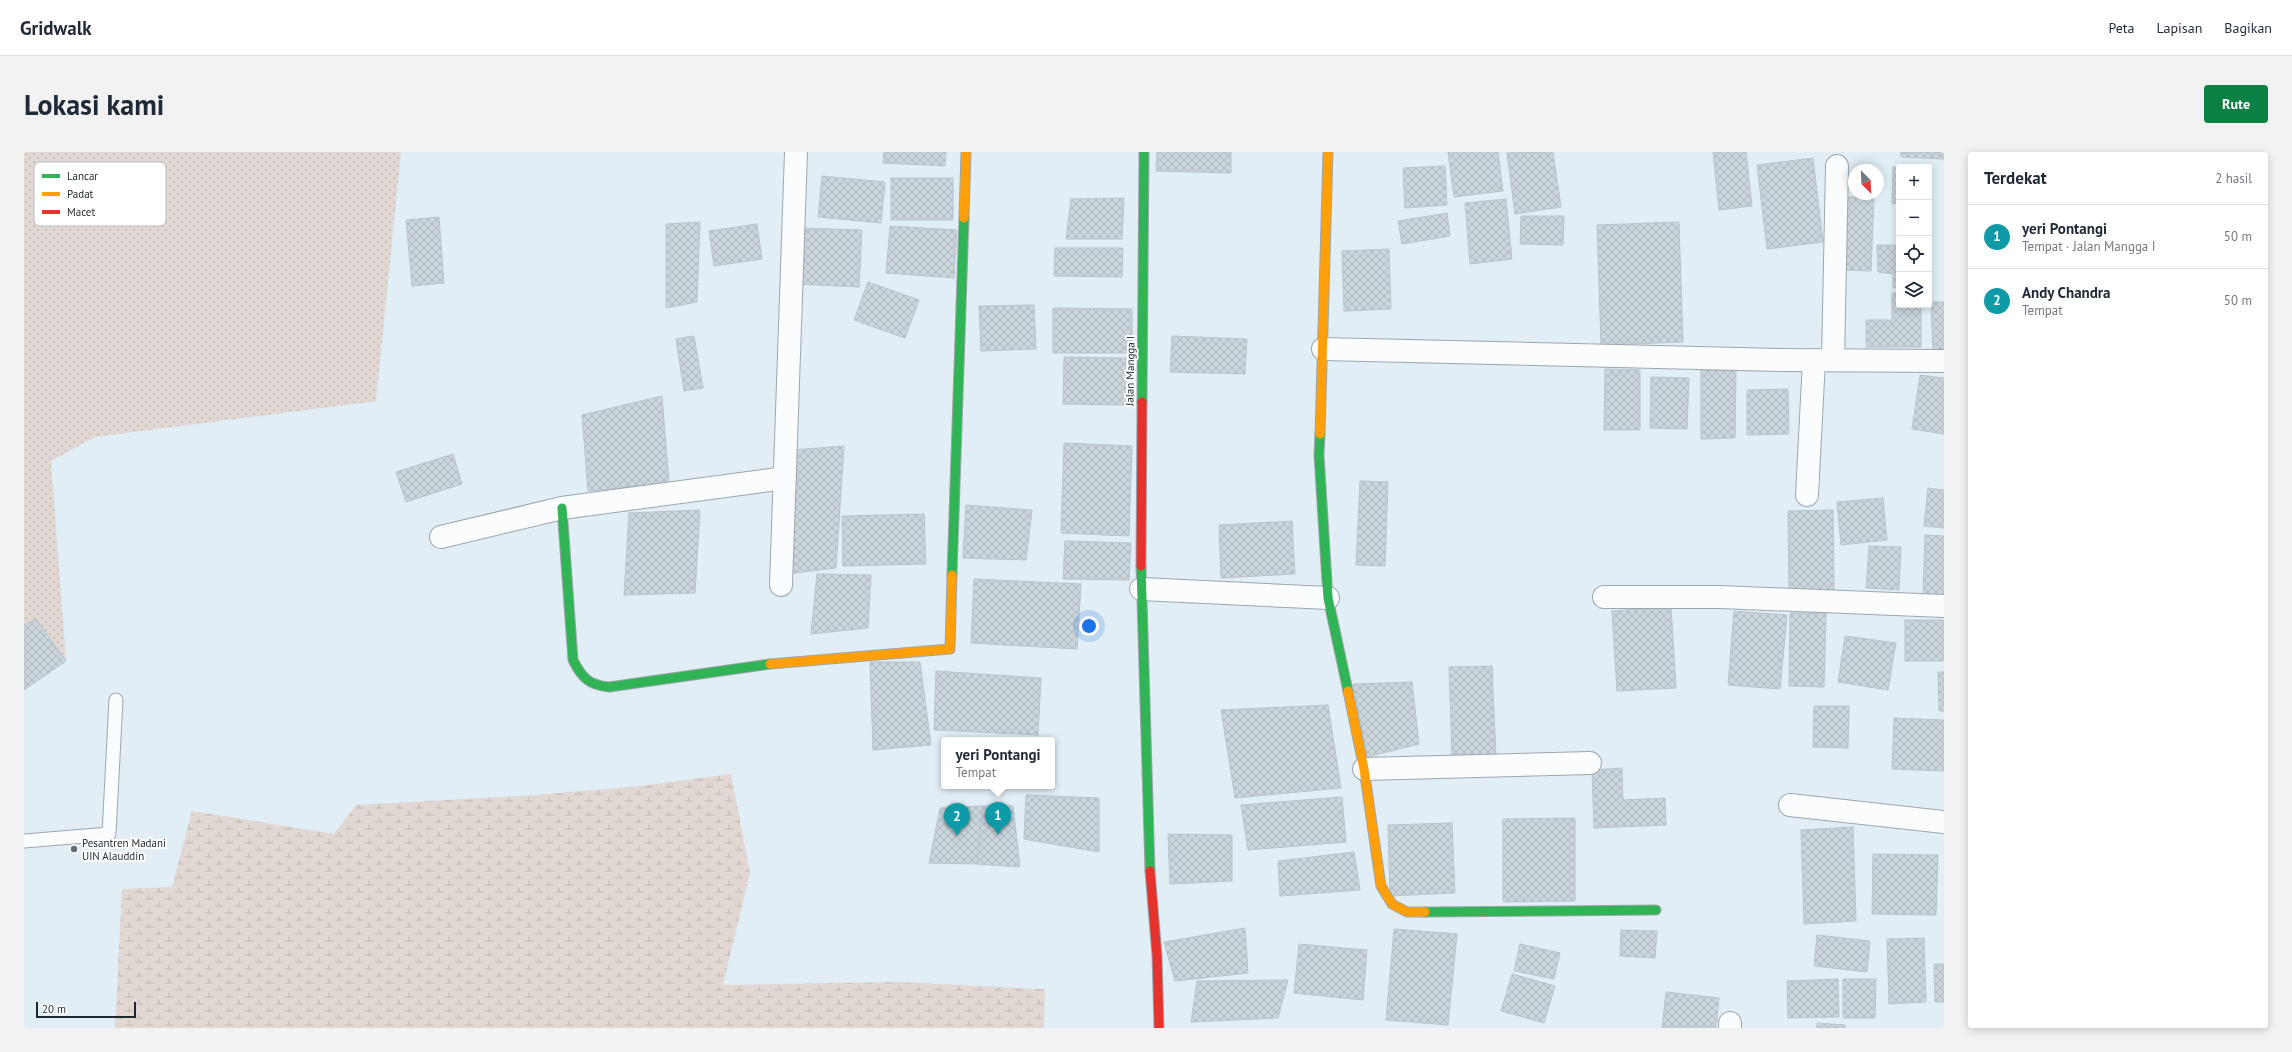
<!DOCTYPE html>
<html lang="id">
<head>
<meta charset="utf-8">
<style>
  body { margin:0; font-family:"PT Sans",sans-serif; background:#f2f2f3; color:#1f2937 }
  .controls { position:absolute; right:12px; top:12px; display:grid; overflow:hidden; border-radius:4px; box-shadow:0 2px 10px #0003 }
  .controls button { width:36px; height:36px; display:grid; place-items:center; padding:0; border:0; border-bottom:1px solid #e0e1e3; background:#fff; color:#1f2937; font:20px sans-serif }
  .compass { position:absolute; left:1824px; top:12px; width:36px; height:36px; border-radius:50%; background:#fff; box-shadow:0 2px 10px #0003; rotate:156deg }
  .scale { position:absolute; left:12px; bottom:10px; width:100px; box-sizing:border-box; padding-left:4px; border:2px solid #1d272e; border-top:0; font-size:11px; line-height:14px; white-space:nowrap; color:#1d272e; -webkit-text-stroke:3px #fff; paint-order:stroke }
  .you { position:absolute; left:1065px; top:474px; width:14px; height:14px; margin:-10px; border:3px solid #fff; border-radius:50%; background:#1a73e8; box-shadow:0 0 0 6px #1a73e833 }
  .badge { display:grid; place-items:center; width:26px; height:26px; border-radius:50%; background:#0b8043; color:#fff; font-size:13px; font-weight:700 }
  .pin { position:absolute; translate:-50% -33px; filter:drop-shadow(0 1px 2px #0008) }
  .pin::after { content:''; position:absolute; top:21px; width:14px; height:12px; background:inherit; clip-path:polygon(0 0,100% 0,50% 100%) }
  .popup { position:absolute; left:917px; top:585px; width:114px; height:52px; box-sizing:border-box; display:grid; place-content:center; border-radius:4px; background:#fff; filter:drop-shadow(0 1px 3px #0005); font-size:13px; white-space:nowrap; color:#747a83 }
  .popup b { font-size:15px; color:#1f2937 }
  .popup::after { content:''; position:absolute; left:50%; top:100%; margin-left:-8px; border:8px solid transparent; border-top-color:#fff }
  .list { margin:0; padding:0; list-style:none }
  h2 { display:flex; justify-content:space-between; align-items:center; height:52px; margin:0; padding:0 16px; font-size:17px }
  h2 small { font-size:13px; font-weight:400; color:#747a83 }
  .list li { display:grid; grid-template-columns:26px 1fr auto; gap:12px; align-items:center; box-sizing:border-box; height:64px; padding:0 16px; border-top:1px solid #e0e1e3 }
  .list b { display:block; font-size:15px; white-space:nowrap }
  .list p { margin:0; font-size:13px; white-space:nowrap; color:#747a83 }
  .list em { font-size:13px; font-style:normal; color:#747a83 }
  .icon { flex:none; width:22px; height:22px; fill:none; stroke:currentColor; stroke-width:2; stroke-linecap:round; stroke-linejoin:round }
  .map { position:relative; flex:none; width:1920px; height:876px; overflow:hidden; border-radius:4px }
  header { display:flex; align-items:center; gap:24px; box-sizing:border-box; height:56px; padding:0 20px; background:#fff; border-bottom:1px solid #e0e1e3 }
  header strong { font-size:19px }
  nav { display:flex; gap:22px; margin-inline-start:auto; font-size:14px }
  .intro { display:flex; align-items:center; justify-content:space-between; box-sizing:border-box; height:96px; padding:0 24px }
  h1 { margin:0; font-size:28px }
  .button { padding:10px 18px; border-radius:4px; background:#0b8043; color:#fff; font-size:14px; font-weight:700 }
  main { display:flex; gap:24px; padding:0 24px }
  aside { flex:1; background:#fff; border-radius:4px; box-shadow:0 2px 10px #0003 }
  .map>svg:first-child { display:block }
</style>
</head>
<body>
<header>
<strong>Gridwalk</strong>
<nav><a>Peta</a><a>Lapisan</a><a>Bagikan</a></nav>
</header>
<div class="intro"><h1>Lokasi kami</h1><a class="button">Rute</a></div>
<main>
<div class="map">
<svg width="1920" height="876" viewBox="0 0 1920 876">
  <defs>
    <pattern id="grass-dots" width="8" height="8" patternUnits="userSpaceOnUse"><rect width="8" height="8" fill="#e1d7d3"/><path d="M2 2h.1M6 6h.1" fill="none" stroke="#c1b9b5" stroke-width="1.8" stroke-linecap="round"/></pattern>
    <pattern id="wetland-marsh" width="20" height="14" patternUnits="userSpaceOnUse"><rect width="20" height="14" fill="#e1d7d3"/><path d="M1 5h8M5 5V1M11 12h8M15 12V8" fill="none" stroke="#c1b9b5"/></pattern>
    <pattern id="building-cross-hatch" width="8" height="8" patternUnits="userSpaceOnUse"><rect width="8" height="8" fill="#cad5dc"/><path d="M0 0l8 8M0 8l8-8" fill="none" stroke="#adb7bd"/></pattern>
  </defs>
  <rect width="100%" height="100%" fill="#e1eef6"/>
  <path fill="url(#grass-dots)" d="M0,0H377L352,249L71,285L27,309L42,509L12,467L0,473Z"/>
  <path fill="url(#wetland-marsh)" d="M707,622L726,721L699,833L872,830L1021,837L1020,876H91L98,737L148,735L168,659L310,682L332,653L512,643L617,634Z"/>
  <g fill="url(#building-cross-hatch)" stroke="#b9c4cb">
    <path d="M860,0H922L921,14L859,11Z"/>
    <path d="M1133,0H1207V21L1132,19Z"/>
    <path d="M1424,0H1474L1479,39L1430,45Z"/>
    <path d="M1529,0L1537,55L1491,62L1483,1Z"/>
    <path d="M1689,0H1722L1728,54L1695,58Z"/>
    <path d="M1877,0H1920V7L1877,5Z"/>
    <path d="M1789,6L1799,90L1743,97L1733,13Z"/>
    <path d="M1421,14L1423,53L1381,56L1379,16Z"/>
    <path d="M1869,15H1875V51L1868,52Z"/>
    <path d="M798,24L861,30L857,71L794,65Z"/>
    <rect x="867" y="26" width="62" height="42"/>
    <path d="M1819,45H1850L1847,119L1816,118Z"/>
    <path d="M1100,46L1098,87H1042L1047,47Z"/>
    <path d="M1482,47L1488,107L1446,112L1441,51Z"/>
    <path d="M1423,61L1426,84L1378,92L1374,69Z"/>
    <path d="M1497,64H1540L1539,93L1496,92Z"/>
    <path d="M415,65L420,131L388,134L382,68Z"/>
    <path d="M676,70L673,150L642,156V72Z"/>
    <path d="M1655,70L1659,190L1577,193L1573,73Z"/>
    <path d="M733,72L738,107L690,114L685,79Z"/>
    <path d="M866,74L933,78L930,126L862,121Z"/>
    <path d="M775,76L838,78L835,135L773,132Z"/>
    <path d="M1853,93H1875V135L1869,136V122L1854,120Z"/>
    <path d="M1031,96H1099L1098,125L1030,124Z"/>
    <path d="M1365,97L1367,157L1320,159L1318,99Z"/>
    <path d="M844,130L895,148L881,186L830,168Z"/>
    <path d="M1868,141H1875V153H1897V195H1842V168H1868Z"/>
    <path d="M1907,150H1920V201H1909Z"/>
    <path d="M1010,153L1012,197L957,199L955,154Z"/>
    <path d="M1029,156L1108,157V201H1029Z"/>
    <path d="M670,184L679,236L660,239L652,187Z"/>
    <path d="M1148,184L1223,187L1221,222L1146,220Z"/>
    <path d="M1040,205L1102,206V253L1039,252Z"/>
    <path d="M1581,217L1616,218V278H1580Z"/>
    <path d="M1677,218L1712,219L1711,286L1677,287Z"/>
    <path d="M1896,223L1920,226V282L1888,277Z"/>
    <path d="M1627,225L1665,226L1663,277L1626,276Z"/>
    <path d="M1764,237L1765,282L1723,283V238Z"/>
    <path d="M638,244L645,331L564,339L558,263Z"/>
    <path d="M1040,291L1108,294L1105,384L1037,381Z"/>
    <path d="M820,294L812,416L762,422L768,298Z"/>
    <path d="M429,302L438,332L382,350L372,320Z"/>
    <path d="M1336,329L1364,330L1361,414L1332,413Z"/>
    <path d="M1904,336L1920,338V376L1900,374Z"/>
    <path d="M1859,346L1863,388L1817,393L1813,350Z"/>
    <path d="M942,353L1008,358L1002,408L939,406Z"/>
    <path d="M676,358L671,441L600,443L605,361Z"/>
    <path d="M1809,358L1810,438L1765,439L1764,359Z"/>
    <path d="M900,362L902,412L819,414L818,364Z"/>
    <path d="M1268,369L1271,422L1197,426L1195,373Z"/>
    <path d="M1901,383L1920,384V444H1899Z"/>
    <path d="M1041,389L1107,391L1105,428L1039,427Z"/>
    <path d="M1845,394L1877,395L1875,438L1842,436Z"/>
    <path d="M793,422L847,423L844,476L787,482Z"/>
    <path d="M950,427L1057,432L1053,497L947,491Z"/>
    <path d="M1647,455L1652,536L1593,539L1588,459Z"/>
    <path d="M1710,459L1763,463L1756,537L1704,533Z"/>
    <path d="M1766,461H1802L1800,535L1765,534Z"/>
    <path d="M12,467L42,509L0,538V473Z"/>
    <rect x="1881" y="468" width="39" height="41"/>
    <path d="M1821,484L1872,491L1864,538L1814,530Z"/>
    <path d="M846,510H896L907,593L849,598Z"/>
    <path d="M1468,514L1472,605L1428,607L1425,515Z"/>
    <path d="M912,519L1017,526L1014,583L910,578Z"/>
    <path d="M1914,520H1920V559H1915Z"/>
    <path d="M1388,530L1395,592L1343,605L1329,532Z"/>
    <path d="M1304,553L1317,636L1211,646L1197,558Z"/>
    <path d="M1790,554H1825L1824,596L1789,595Z"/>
    <path d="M1870,566L1920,568V619L1868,617Z"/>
    <path d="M1598,616L1599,648L1641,646L1642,673L1570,676L1568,618Z"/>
    <path d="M1002,643L1075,646V700L1000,687Z"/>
    <path d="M1318,645L1322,690L1224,698L1217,653Z"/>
    <path d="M959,654L953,712L905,711L916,656Z"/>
    <path d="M959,654H989L996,715L953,712Z"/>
    <path d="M1551,666V749L1479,750V667Z"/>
    <path d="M1428,671L1431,741L1366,744L1364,673Z"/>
    <path d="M1829,675L1832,769L1780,772L1777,678Z"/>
    <path d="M1144,682L1208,683V729L1146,732Z"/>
    <path d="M1330,700L1336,738L1256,744L1254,709Z"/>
    <path d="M1849,702L1914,703L1912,763L1848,762Z"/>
    <path d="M1221,776L1224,821L1151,829L1140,790Z"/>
    <path d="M1370,777L1433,782L1424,873L1362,868Z"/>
    <path d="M1597,778L1633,779L1631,806L1596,804Z"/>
    <path d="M1793,783L1846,789L1843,820L1790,814Z"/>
    <path d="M1900,786L1902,850L1865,852L1863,787Z"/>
    <path d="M1275,792L1343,798L1339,848L1270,841Z"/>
    <path d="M1496,792L1536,801L1530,827L1490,819Z"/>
    <path d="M1910,812H1920V850H1911Z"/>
    <path d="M1488,822L1531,834L1520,871L1477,859Z"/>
    <path d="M1814,827L1815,865L1764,866L1763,829Z"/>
    <path d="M1819,827H1852L1851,866H1819Z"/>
    <path d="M1264,828L1254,866L1167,870L1173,829Z"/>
    <path d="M1642,840L1695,846L1692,876H1638Z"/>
    <path d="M1793,871L1821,873V876H1793Z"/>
  </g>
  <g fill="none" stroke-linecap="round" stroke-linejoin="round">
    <defs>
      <path id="lane" d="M0,689L85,682L92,548"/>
      <g id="street">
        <path d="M1299,197L1758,208L1920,209"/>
        <path d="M1809,208L1813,14"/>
        <path d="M1783,343L1790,208"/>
        <path d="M417,385L538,356L761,326"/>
        <path d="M757,433L772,0"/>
        <path d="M1117,437L1304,446"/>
        <path d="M1580,445H1696L1920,454"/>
        <path d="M1340,617L1566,611"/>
        <path d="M1766,653L1920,670"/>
        <path d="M1706,876V871"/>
      </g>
      <g id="fast">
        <path d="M1118,250L1120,0"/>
        <path d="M1296,282L1295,303L1304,446L1324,539"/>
        <path d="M538,356L549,508C558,526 565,533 585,535L746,512"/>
        <path d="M1117,414L1126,719"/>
        <path d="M928,423L940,66"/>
        <path d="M1401,760L1632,758"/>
      </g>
      <g id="slow">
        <path d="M940,66L942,0"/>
        <path d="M1296,282L1304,0"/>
        <path d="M746,512L926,497L928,423"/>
        <path d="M1324,539L1340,617L1357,734L1368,752L1383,760H1401"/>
      </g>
      <g id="jam">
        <path d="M1117,414L1118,250"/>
        <path d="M1126,719L1133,804L1135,876"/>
      </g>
    </defs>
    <use href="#lane" stroke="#9ca6ad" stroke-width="15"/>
    <use href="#street" stroke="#9ca6ad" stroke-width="24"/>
    <use href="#fast" stroke="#9ca6ad" stroke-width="11"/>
    <use href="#slow" stroke="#9ca6ad" stroke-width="11"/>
    <use href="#jam" stroke="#9ca6ad" stroke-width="11"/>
    <use href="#lane" stroke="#fafcfe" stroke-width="13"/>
    <use href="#street" stroke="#fafcfe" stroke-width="22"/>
    <use href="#fast" stroke="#30b455" stroke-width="9"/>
    <use href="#slow" stroke="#ff9f0a" stroke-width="9"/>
    <use href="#jam" stroke="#e5322d" stroke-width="9"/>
  </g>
  <circle fill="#626d74" stroke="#fff" stroke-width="1.5" cx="50" cy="697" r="4"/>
  <g text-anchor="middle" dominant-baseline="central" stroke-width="4" stroke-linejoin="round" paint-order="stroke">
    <g font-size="11" fill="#1d272e" stroke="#fff">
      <text transform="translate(1106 219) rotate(-89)">Jalan Mangga I</text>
    </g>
    <g font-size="11" fill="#1d272e" stroke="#fff" text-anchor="start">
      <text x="58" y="691">Pesantren Madani<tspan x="58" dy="13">UIN Alauddin</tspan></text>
    </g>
  </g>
  <rect x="10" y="10" width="132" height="64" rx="6" fill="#fff" stroke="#bbbec0" stroke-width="1"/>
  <rect x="18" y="22" width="18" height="4" fill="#30b455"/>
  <rect x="18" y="40" width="18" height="4" fill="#ff9f0a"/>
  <rect x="18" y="58" width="18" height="4" fill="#e5322d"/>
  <g font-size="11" fill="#1d272e">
    <text x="43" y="28">Lancar</text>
    <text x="43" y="46">Padat</text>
    <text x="43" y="64">Macet</text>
  </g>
</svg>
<div class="controls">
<button>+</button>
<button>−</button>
<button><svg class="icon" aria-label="locate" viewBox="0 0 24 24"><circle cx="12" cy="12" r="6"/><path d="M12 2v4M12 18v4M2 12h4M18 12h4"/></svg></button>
<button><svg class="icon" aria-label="layers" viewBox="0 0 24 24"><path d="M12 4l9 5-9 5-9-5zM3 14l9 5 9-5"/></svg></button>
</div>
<svg class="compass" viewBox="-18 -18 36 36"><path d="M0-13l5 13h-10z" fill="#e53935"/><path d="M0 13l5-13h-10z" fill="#747a83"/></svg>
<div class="scale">20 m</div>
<div class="you"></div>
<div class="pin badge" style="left:974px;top:683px;background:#0f9aa8">1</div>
<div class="popup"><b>yeri Pontangi</b>Tempat</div>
<div class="pin badge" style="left:933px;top:684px;background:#0f9aa8">2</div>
</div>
<aside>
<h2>Terdekat<small>2 hasil</small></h2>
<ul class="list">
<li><span class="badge" style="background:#0f9aa8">1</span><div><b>yeri Pontangi</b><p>Tempat · Jalan Mangga I</p></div><em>50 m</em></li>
<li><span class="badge" style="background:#0f9aa8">2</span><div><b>Andy Chandra</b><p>Tempat</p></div><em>50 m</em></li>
</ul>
</aside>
</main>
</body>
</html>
